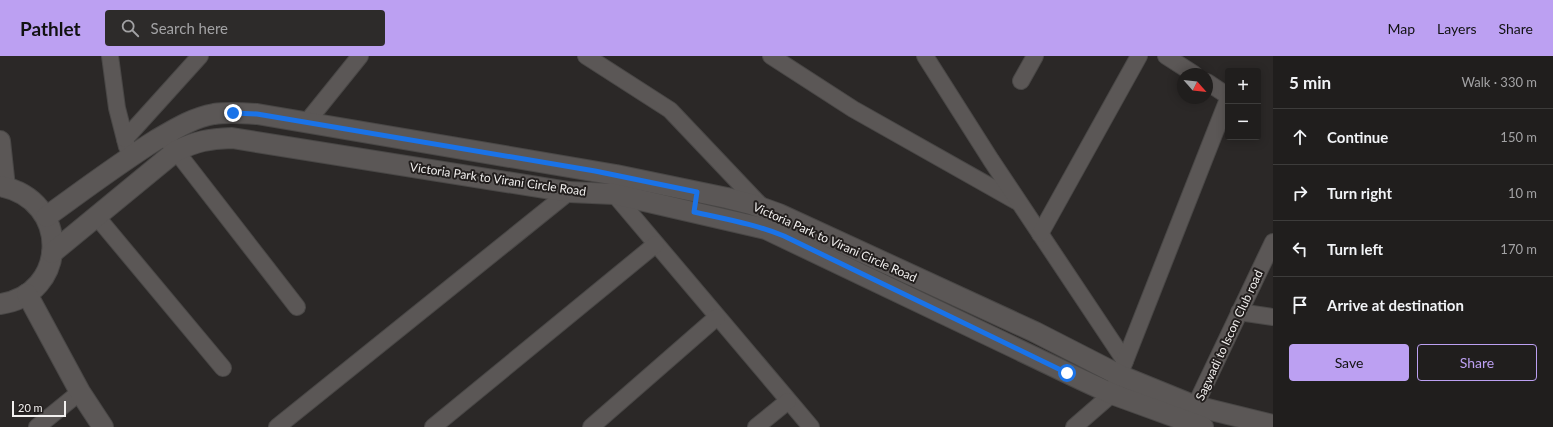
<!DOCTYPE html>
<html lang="en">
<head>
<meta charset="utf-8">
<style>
  body { margin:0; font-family:Lato,sans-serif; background:#2d2b2a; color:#f1f3f6 }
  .controls { position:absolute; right:12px; top:12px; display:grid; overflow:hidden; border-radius:4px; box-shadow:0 2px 10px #0003 }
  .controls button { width:36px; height:36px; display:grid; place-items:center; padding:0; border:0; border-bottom:1px solid #3d3c3b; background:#201e1d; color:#f1f3f6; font:20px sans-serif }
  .compass { position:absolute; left:1177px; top:12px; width:36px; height:36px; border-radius:50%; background:#201e1d; box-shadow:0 2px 10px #0003; rotate:117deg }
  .scale { position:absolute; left:12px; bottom:10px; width:54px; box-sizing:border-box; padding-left:4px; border:2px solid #f2f0ef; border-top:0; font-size:11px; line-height:14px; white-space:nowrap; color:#f2f0ef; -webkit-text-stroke:3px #221e1d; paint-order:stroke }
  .stop { position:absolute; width:12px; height:12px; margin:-9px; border:3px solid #1a73e8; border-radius:50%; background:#fff }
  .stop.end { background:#1a73e8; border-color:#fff; box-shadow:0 1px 4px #0008 }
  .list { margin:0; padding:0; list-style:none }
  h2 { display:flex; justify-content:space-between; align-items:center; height:52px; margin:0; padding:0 16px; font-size:17px }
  h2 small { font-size:13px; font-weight:400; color:#a2a2a4 }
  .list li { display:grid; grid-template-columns:26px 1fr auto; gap:12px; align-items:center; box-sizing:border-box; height:56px; padding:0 16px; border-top:1px solid #3d3c3b }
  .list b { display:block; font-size:15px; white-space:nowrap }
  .list em { font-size:13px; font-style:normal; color:#a2a2a4 }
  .actions { display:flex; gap:8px; padding:12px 16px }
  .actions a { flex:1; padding:9px 0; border:1px solid #bca0f2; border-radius:4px; text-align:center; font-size:14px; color:#bca0f2 }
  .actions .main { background:#bca0f2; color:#111 }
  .icon { flex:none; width:22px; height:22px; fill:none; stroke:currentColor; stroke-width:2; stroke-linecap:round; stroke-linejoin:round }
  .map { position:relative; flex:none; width:1273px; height:371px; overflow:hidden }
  header { display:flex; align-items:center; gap:24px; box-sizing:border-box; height:56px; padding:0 20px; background:#bca0f2; color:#111 }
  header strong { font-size:19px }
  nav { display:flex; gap:22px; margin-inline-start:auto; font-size:14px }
  .search { width:280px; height:36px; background:#2d2b2a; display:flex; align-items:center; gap:10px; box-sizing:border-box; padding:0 14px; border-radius:4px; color:#a2a2a4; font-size:15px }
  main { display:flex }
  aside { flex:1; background:#201e1d }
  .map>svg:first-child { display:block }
</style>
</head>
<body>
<header>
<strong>Pathlet</strong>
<div class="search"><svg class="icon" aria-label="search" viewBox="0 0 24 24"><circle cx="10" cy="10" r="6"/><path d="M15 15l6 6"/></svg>Search here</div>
<nav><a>Map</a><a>Layers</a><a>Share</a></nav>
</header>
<main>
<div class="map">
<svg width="1273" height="371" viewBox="0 0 1273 371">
  <rect width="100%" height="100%" fill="#2b2827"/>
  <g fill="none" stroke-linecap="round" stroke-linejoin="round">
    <defs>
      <g id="minor">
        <path d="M110,0L117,52L127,91"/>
        <path d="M586,0L670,54L764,153"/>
        <path d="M771,0L853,53L1016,145"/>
        <path d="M925,0L991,104L1125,305"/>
        <path d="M1166,0L1194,18"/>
        <path d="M1021,25L1035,0"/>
        <path d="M1207,26L1228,40"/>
        <path d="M306,67L360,0"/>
        <path d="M125,83L200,0"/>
        <path d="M169,86L297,251"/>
        <path d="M614,138L811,371"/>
        <path d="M97,161L223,312"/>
        <path d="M1040,178L1139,0"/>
        <path d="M1239,256L1273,261"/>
        <path d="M1195,350L1273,186"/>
        <path d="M37,371L80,336"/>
        <path d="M277,371L569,136"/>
        <path d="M433,371L656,188"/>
        <path d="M591,371L717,261"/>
        <path d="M756,371L788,345"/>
        <path d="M1074,371L1112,338L1228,43"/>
      </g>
      <g id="tertiary">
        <path d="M0,85L5,131"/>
        <path d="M0,130C72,144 68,239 0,248"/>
        <path d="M46,161C82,135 118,108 156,84C175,73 192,62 214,58C228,56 242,57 257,58L616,119L727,142L751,148L779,158L1035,276L1119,319L1195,350L1273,369"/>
        <path d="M52,197L176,95C197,85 208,83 232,82L569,136L614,138L766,173L1082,324L1112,338L1203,371"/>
        <path d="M27,238L80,336L103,371"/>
      </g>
    </defs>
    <use href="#minor" stroke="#494746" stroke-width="18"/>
    <use href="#tertiary" stroke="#494746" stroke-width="22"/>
    <use href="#minor" stroke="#5b5756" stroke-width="16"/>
    <use href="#tertiary" stroke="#5b5756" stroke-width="20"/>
  </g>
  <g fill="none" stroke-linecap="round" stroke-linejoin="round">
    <path stroke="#1a73e8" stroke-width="5" d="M233,57L257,58L595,115L697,136L694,156C725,163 755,168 784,180L1067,317"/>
  </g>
  <g text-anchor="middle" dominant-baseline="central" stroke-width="4" stroke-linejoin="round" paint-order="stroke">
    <g font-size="12" fill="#f2f0ef" stroke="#221e1d">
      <text transform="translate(498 123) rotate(8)">Victoria Park to Virani Circle Road</text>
      <text transform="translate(835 186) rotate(24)">Victoria Park to Virani Circle Road</text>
      <text transform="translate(1229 279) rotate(-65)">Sagwadi to Iscon Club road</text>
    </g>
  </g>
</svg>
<div class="controls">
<button>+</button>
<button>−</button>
</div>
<svg class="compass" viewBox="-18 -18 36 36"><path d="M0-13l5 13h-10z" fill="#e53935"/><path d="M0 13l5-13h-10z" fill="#a2a2a4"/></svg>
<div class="scale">20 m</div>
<div class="stop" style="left:1067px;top:317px"></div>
<div class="stop end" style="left:233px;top:57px"></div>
</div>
<aside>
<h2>5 min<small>Walk · 330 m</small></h2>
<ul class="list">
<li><svg class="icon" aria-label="ahead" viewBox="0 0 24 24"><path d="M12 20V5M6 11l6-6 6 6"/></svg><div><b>Continue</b></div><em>150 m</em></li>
<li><svg class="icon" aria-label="right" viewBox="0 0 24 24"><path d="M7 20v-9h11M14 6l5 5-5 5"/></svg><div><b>Turn right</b></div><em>10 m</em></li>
<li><svg class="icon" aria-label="left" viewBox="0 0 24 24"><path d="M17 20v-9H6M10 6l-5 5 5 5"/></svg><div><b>Turn left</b></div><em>170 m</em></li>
<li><svg class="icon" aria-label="arrive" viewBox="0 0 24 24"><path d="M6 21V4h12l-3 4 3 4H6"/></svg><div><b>Arrive at destination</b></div></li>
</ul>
<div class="actions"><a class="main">Save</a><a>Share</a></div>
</aside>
</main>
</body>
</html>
